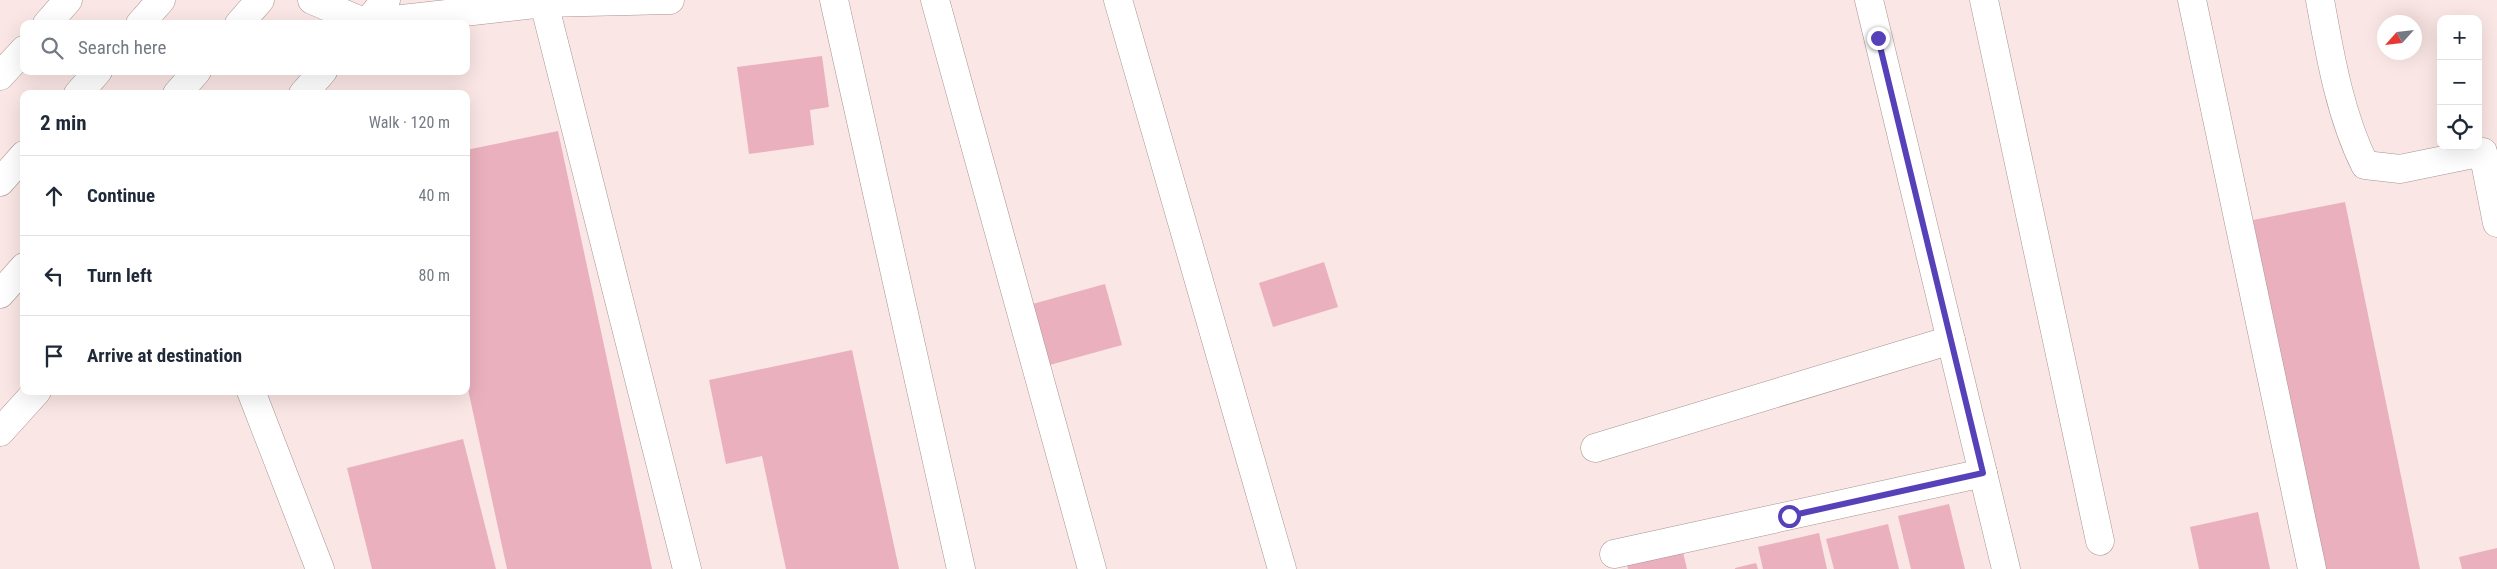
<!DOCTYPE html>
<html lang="en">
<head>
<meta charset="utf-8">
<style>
  body { margin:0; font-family:"Roboto Condensed",sans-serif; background:#f6f6f7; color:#1f2937 }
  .controls { position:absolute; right:15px; top:15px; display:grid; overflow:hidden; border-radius:10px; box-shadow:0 5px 20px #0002 }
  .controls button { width:45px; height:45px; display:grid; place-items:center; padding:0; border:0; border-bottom:1px solid #e0e1e3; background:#fff; color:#1f2937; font:25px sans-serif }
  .compass { position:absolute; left:2377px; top:15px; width:45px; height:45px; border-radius:50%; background:#fff; box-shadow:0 5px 20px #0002; rotate:243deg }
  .stop { position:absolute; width:15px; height:15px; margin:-11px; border:4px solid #5741b9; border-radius:50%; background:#fff }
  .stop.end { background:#5741b9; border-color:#fff; box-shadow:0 1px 5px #0008 }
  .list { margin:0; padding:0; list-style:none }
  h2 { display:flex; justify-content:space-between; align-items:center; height:65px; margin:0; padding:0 20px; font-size:21px }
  h2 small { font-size:16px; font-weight:400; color:#747a83 }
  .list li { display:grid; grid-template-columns:32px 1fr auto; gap:15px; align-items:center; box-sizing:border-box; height:80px; padding:0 20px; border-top:1px solid #e0e1e3 }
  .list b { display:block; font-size:19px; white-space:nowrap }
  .list em { font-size:16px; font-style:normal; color:#747a83 }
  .icon { flex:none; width:28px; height:28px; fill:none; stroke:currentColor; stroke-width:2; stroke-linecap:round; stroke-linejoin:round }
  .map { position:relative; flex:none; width:2497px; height:569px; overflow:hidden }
  .search { position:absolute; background:#fff; box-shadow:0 5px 20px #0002; left:20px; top:20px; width:450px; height:55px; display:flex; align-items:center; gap:12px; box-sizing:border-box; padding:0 18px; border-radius:10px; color:#747a83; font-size:19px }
  .panel { position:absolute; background:#fff; box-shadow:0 5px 20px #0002; left:20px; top:90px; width:450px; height:305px; border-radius:10px }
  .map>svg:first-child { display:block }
</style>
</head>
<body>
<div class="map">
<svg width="2497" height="569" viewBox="0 0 2497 569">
  <rect width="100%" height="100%" fill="#fae6e4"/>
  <g fill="#eab0be">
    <path d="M822,56L829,107L810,110L814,145L749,154L737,67Z"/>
    <path d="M558,131L652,569H507L466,380V150Z"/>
    <path d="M2345,202L2420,569H2324L2253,220Z"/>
    <path d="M1324,262L1338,307L1273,327L1259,283Z"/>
    <path d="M1105,284L1122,345L1046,366L1029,305Z"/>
    <path d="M852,350L899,569H786L762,456L726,464L709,380Z"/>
    <path d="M463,439L496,569H372L347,468Z"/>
    <path d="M1949,504L1965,569H1911L1898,516Z"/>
    <path d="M2258,512L2270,569H2199L2190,527Z"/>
    <path d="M1888,524L1899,569H1834L1826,539Z"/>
    <path d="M1819,533L1827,569H1763L1758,547Z"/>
    <path d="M1682,548L1687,569H1628L1626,561Z"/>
    <path d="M2497,548V569H2462L2459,557Z"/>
    <path d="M1756,563L1758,569H1735V568Z"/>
  </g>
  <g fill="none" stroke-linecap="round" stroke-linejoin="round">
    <defs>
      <g id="minor">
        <path d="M312,0L366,23L544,3L670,0"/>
        <path d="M834,0L961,569"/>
        <path d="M935,0L1092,569"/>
        <path d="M1118,0L1282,569"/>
        <path d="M1869,0L2006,569"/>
        <path d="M1984,0L2100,541"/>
        <path d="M2192,0L2312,569"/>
        <path d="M2320,0C2330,55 2340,115 2365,165L2400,169L2483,152L2497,223"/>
        <path d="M544,3L687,569"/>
        <path d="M251,391L320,569"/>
        <path d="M1595,448L1951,340"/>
        <path d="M1614,554L1983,473"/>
      </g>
      <g id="major">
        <path d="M47,24L68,0"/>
        <path d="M365,24L386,0"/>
        <path d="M0,76L24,50"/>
        <path d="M303,94L323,71"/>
        <path d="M0,432L37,391"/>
      </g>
      <g id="highway">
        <path d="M140,24L161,0"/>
        <path d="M239,24L260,0"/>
        <path d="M78,94L98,71"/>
        <path d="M177,94L197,71"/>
        <path d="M0,182L24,155"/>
        <path d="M0,294L24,267"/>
      </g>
    </defs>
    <use href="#minor" stroke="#a79493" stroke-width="29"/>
    <use href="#major" stroke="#a79493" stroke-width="29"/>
    <use href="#highway" stroke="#a79493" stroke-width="29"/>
    <use href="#minor" stroke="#fff" stroke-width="28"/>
    <use href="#major" stroke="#fff" stroke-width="28"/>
    <use href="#highway" stroke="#fff" stroke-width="28"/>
  </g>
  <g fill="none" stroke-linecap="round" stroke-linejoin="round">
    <path stroke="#5741b9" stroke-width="6" d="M1789,516L1983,473L1878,38"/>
  </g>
</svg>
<div class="controls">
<button>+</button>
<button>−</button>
<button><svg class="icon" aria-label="locate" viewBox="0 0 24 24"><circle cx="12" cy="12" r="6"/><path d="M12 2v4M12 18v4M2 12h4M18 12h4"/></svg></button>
</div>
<svg class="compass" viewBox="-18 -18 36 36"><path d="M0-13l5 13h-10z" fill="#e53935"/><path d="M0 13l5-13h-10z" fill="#747a83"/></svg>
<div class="stop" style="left:1789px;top:516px"></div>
<div class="stop end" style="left:1878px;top:38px"></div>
<div class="search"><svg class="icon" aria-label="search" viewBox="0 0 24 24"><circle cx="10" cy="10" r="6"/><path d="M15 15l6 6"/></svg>Search here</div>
<section class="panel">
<h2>2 min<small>Walk · 120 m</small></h2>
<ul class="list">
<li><svg class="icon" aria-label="ahead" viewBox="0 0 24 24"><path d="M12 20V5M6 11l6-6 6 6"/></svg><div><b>Continue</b></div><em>40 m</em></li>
<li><svg class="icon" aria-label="left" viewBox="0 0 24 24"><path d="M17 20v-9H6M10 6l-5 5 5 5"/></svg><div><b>Turn left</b></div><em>80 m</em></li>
<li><svg class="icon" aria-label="arrive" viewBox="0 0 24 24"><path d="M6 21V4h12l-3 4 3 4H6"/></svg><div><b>Arrive at destination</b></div></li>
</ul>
</section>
</div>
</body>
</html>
